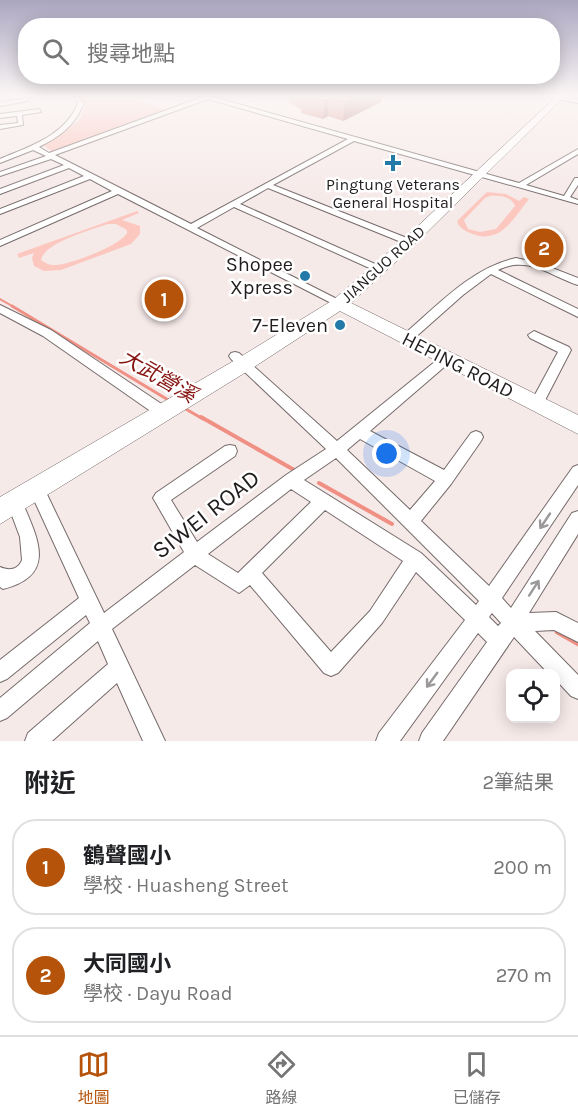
<!DOCTYPE html>
<html lang="zh-TW">
<head>
<meta charset="utf-8">
<style>
  body { margin:0; font-family:Karla,"Noto Sans TC",sans-serif; background:#f2f2f2; color:#202124 }
  .controls { position:absolute; right:18px; bottom:18px; display:grid; overflow:hidden; border-radius:12px; box-shadow:0 3px 15px #0003 }
  .controls button { width:54px; height:54px; display:grid; place-items:center; padding:0; border:0; border-bottom:2px solid #e0e0e0; background:#fff; color:#202124; font:30px sans-serif }
  .you { position:absolute; left:387px; top:454px; width:21px; height:21px; margin:-15px; border:4px solid #fff; border-radius:50%; background:#1a73e8; box-shadow:0 0 0 9px #1a73e833 }
  .badge { display:grid; place-items:center; width:39px; height:39px; border-radius:50%; background:#b45309; color:#fff; font-size:20px; font-weight:700 }
  .pin { position:absolute; translate:-50% -50%; border:3px solid #fff; box-shadow:0 2px 6px #0006 }
  .list { margin:0; padding:0; list-style:none }
  h2 { display:flex; justify-content:space-between; align-items:center; height:78px; margin:0; padding:0 24px; font-size:26px }
  h2 small { font-size:20px; font-weight:400; color:#757577 }
  .list li { display:grid; grid-template-columns:39px 1fr auto; gap:18px; align-items:center; box-sizing:border-box; height:96px; margin:0 12px 12px; padding:0 12px; border:2px solid #e0e0e0; border-radius:24px }
  .list b { display:block; font-size:22px; white-space:nowrap }
  .list p { margin:0; font-size:20px; white-space:nowrap; color:#757577 }
  .list em { font-size:20px; font-style:normal; color:#757577 }
  .icon { flex:none; width:33px; height:33px; fill:none; stroke:currentColor; stroke-width:2; stroke-linecap:round; stroke-linejoin:round }
  .map { position:relative; flex:none; width:578px; height:741px; overflow:hidden }
  .search { position:absolute; background:#fff; box-shadow:0 3px 15px #0003; left:18px; right:18px; top:18px; height:66px; display:flex; align-items:center; gap:15px; box-sizing:border-box; padding:0 21px; border-radius:24px; color:#757577; font-size:22px }
  .sheet { height:294px; background:#fff }
  nav { display:flex; justify-content:space-around; align-items:center; box-sizing:border-box; height:84px; border-top:2px solid #e0e0e0; background:#fff; font-size:16px; color:#757577 }
  nav a { display:grid; justify-items:center; gap:3px }
  nav .on { color:#b45309 }
  .map>svg:first-child { display:block }
</style>
</head>
<body>
<div class="map">
<svg width="578" height="741" viewBox="0 0 578 741">
  <rect width="100%" height="100%" fill="#f6eae9"/>
  <g fill="#fbc7bf" fill-rule="evenodd">
    <path d="M81,96H122L170,111L54,153L42,144L79,121L86,106Z"/>
    <path d="M487,192L506,194L519,201L524,197L529,199C513,219 500,246 470,233C464,230 459,228 457,221ZM490,196C499,195 511,196 515,206L496,229L480,232L468,229L464,220L485,198Z"/>
    <path d="M137,211L139,213L122,220L140,226V234L131,244L61,270L44,271L34,266L32,258L34,253L19,258L17,254ZM108,224H116L127,230V233C121,245 68,266 54,265C49,265 45,263 41,260C45,242 91,230 108,224Z"/>
  </g>
  <g fill="none" stroke-linecap="round" stroke-linejoin="round">
    <path stroke="#f09084" stroke-width="2" d="M0,299L14,307"/>
    <g stroke="#f09084" stroke-width="3">
      <path d="M12,306L170,401"/>
      <path d="M184,408L203,419"/>
    </g>
    <g stroke="#f09084" stroke-width="4">
      <path d="M201,417L296,471"/>
      <path d="M319,483L392,524"/>
    </g>
    <path stroke="#f09084" stroke-width="4.5" d="M557,632L578,644"/>
    <defs>
      <g id="street">
        <path d="M25,96H30L28,101L0,106V102L24,99Z"/>
        <path d="M74,96H78L84,103C75,126 59,137 39,147L49,153L205,96H214L213,97L519,183L578,149V154L526,185L564,196L575,178H578V185L570,197L578,200V204L354,141L273,185L412,240V244H406L268,188L240,204L382,267V271H376L234,207L197,228L343,302L344,304L339,307L118,194L0,246V240L112,191L90,179L0,214V209L84,176L69,168L0,194V189L64,165L51,159L0,176V172L46,156L33,150L0,163V159C30,146 65,136 78,103ZM208,99L348,139L191,224L55,155Z"/>
        <path d="M547,96L578,99V103L550,98Z"/>
        <path d="M39,109L41,112L22,115L23,125L0,129V125L18,123L17,116L0,118V114Z"/>
        <path d="M516,258L542,264L578,278V285C550,276 528,255 498,270L578,309V317L491,274L463,295L410,342H402L400,339L402,336C436,307 472,267 516,258Z"/>
        <path d="M0,305L51,330L169,409L171,413L169,417L164,419L159,417L43,336L0,313Z"/>
        <path d="M534,331L569,347L571,350L541,408L536,409L531,408L530,404L558,352L530,338L528,335Z"/>
        <path d="M235,352L239,353L337,441L442,356H450L452,359L450,362L370,431L444,470L471,433L476,431L481,433L483,437L481,441L451,484L421,521L489,586L573,467L578,465V485L502,598L511,608L572,513L578,511V534L529,613L556,612L578,623V642L554,630L535,631L578,675V699L571,696L556,680V674H549L514,637L443,741H419L422,733L487,642L478,633L400,741H376L379,733L465,620L416,572L382,623L338,673L331,676L324,673L250,585L239,593L195,565L112,629L165,741H143L117,683L52,741H25L28,733L108,664L98,641L7,718L0,721V698L90,623L86,615L7,679L0,682V660L79,598L29,489L32,484L37,482L42,484L104,613L184,552L156,503L153,498L156,493L225,446L230,445L235,446L237,451L235,456L171,500L197,542L286,475L326,449L231,359L229,356L231,353ZM360,439L435,481L410,510L347,450ZM336,458L479,601L476,605L421,553L304,480ZM291,489L311,502L238,573L208,554ZM325,510L403,561L370,611L331,652L262,573ZM492,613L501,623L498,626L489,617Z"/>
        <path d="M15,494L20,497C36,535 60,575 3,589L0,587V567C9,571 18,570 22,560L20,537L7,502L10,497Z"/>
      </g>
      <path id="primary" d="M557,96H565L414,245L351,303L578,415V434L340,311L251,369L0,524V497L237,359L333,300L404,239Z"/>
    </defs>
    <use href="#street" stroke="#756b6a" stroke-width="2"/>
    <use href="#primary" stroke="#756b6a" stroke-width="1"/>
    <use href="#street" fill="#fff" fill-rule="evenodd"/>
    <use href="#primary" fill="#fff" fill-rule="evenodd"/>
  </g>
  <path fill="#d39086" d="M289,96H382L381,102L343,121L328,116L323,119L301,113V109L289,103Z"/>
  <g fill="#ac756d">
    <path d="M360,96H382L381,102L343,121L345,102Z"/>
    <path d="M329,98L328,116L323,119L325,101Z"/>
  </g>
  <path fill="#f5a79c" stroke="#ac756d" stroke-width="1.5" d="M304,96H360L345,102L329,98L325,101Z"/>
  <defs><path id="oneway-shaft" d="M-6 0H5M1.5-3L5.5 0L1.5 3" fill="none" stroke-width="1.6" stroke-linecap="round" stroke-linejoin="round" transform="scale(1.5)"/></defs>
  <g stroke="#9b9999">
    <use href="#oneway-shaft" transform="translate(545 521) rotate(124)"/>
    <use href="#oneway-shaft" transform="translate(534 588) rotate(-57)"/>
    <use href="#oneway-shaft" transform="translate(432 680) rotate(126)"/>
  </g>
  <linearGradient id="sky" x2="0" y2="1"><stop stop-color="#aba6c0"/><stop offset="0.48" stop-color="#fbf6f5"/><stop offset="1" stop-color="#fbf6f5" stop-opacity="0"/></linearGradient>
  <rect width="578" height="199" fill="url(#sky)"/>
  <g fill="#237aa9" stroke="#fff" stroke-width="2">
    <path d="M390 154h6v6h6v6h-6v6h-6v-6h-6v-6h6z"/>
    <circle cx="305" cy="276" r="6"/>
    <circle cx="340" cy="325" r="6"/>
  </g>
  <g text-anchor="middle" dominant-baseline="central" stroke-width="5" stroke-linejoin="round" paint-order="stroke">
    <g font-size="16" fill="#211d1d" stroke="#fff">
      <text x="393" y="184">Pingtung Veterans<tspan x="393" dy="18">General Hospital</tspan></text>
    </g>
    <g font-size="16" fill="#211d1d" stroke="#fff">
      <text transform="translate(383 264) rotate(-42)">JIANGUO ROAD</text>
    </g>
    <g font-size="20" fill="#211d1d" stroke="#fff" text-anchor="end">
      <text x="293" y="264">Shopee<tspan x="293" dy="23">Xpress</tspan></text>
      <text x="328" y="325">7-Eleven</text>
    </g>
    <g font-size="20" fill="#211d1d" stroke="#fff">
      <text transform="translate(458 365) rotate(27)">HEPING ROAD</text>
    </g>
    <g font-size="21" font-style="italic" fill="#861512" stroke="#fff">
      <text transform="translate(158 376) rotate(30)">大武營溪</text>
    </g>
    <g font-size="24" fill="#211d1d" stroke="#fff">
      <text transform="translate(206 514) rotate(-38)">SIWEI ROAD</text>
    </g>
  </g>
</svg>
<div class="controls">
<button><svg class="icon" aria-label="locate" viewBox="0 0 24 24"><circle cx="12" cy="12" r="6"/><path d="M12 2v4M12 18v4M2 12h4M18 12h4"/></svg></button>
</div>
<div class="you"></div>
<div class="pin badge" style="left:164px;top:299px">1</div>
<div class="pin badge" style="left:544px;top:248px">2</div>
<div class="search"><svg class="icon" aria-label="search" viewBox="0 0 24 24"><circle cx="10" cy="10" r="6"/><path d="M15 15l6 6"/></svg>搜尋地點</div>
</div>
<section class="sheet">
<h2>附近<small>2筆結果</small></h2>
<ul class="list">
<li><span class="badge">1</span><div><b>鶴聲國小</b><p>學校 · Huasheng Street</p></div><em>200 m</em></li>
<li><span class="badge">2</span><div><b>大同國小</b><p>學校 · Dayu Road</p></div><em>270 m</em></li>
</ul>
</section>
<nav>
<a class="on"><svg class="icon" aria-label="map" viewBox="0 0 24 24"><path d="M3 6l6-2 6 2 6-2v14l-6 2-6-2-6 2zM9 4v14M15 6v14"/></svg>地圖</a>
<a><svg class="icon" aria-label="directions" viewBox="0 0 24 24"><path d="M12 3l9 9-9 9-9-9zM9 14v-3h6M13 9l2 2-2 2"/></svg>路線</a>
<a><svg class="icon" aria-label="saved" viewBox="0 0 24 24"><path d="M7 4h10v16l-5-4-5 4z"/></svg>已儲存</a>
</nav>
</body>
</html>
